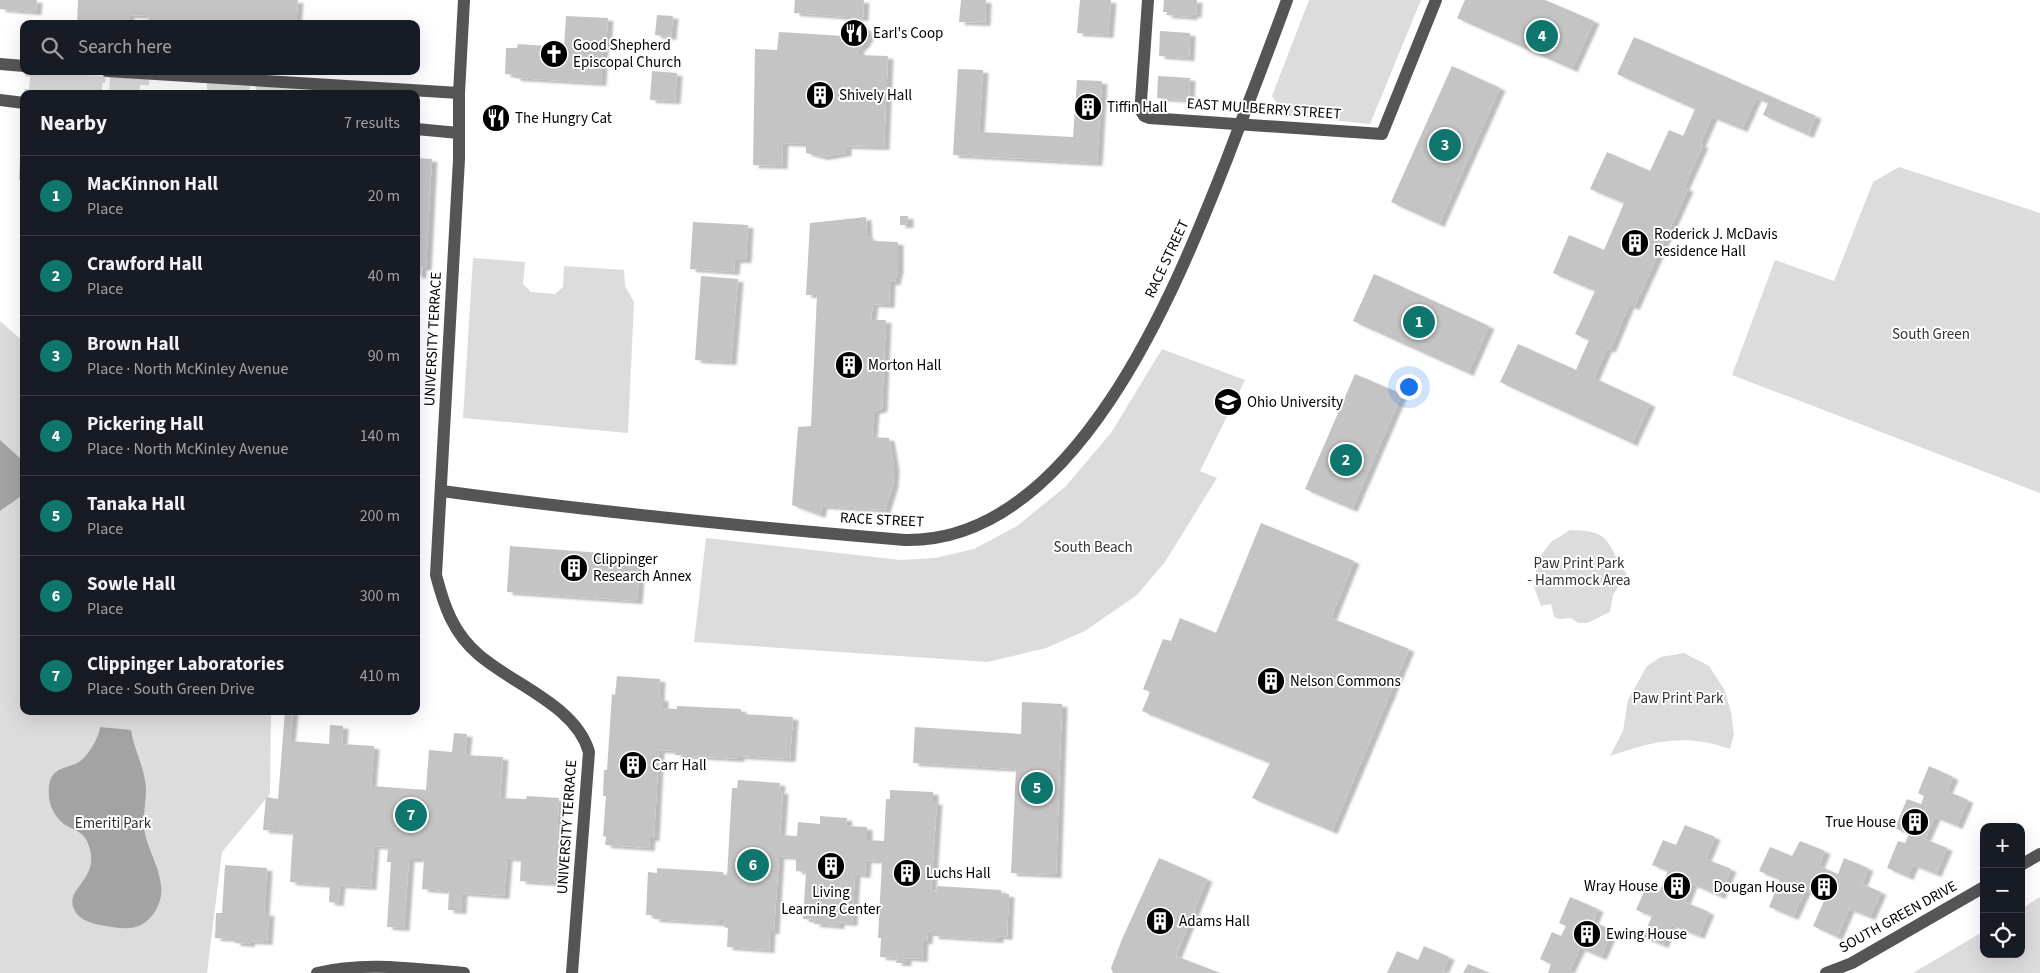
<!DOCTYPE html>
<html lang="en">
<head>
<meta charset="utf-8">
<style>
  body { margin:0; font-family:"Source Sans 3",sans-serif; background:#242831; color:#f1f3f6 }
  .controls { position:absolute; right:15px; bottom:15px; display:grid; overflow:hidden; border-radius:10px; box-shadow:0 5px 20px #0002 }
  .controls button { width:45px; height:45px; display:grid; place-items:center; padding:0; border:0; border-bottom:1px solid #363941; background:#171b24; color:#f1f3f6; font:25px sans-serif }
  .you { position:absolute; left:1408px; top:386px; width:18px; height:18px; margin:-12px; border:4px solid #fff; border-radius:50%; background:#1a73e8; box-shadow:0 0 0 8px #1a73e833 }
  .badge { display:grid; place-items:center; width:32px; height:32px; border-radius:50%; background:#0f766e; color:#fff; font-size:16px; font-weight:700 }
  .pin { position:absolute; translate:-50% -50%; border:2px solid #fff; box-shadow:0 1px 5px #0006 }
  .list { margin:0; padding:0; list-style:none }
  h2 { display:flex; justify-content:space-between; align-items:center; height:65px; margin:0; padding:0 20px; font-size:21px }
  h2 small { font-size:16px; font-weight:400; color:#9ea1a6 }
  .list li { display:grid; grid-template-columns:32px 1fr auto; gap:15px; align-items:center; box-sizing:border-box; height:80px; padding:0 20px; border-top:1px solid #363941 }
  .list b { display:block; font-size:19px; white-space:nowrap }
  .list p { margin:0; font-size:16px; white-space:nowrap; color:#9ea1a6 }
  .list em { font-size:16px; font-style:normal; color:#9ea1a6 }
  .icon { flex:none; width:28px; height:28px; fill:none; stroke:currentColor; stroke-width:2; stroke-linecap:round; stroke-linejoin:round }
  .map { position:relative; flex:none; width:2040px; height:973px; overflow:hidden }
  .search { position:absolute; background:#171b24; box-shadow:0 5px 20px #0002; left:20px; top:20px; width:400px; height:55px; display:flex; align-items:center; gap:12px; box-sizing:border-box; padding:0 18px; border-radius:10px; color:#9ea1a6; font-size:19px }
  .panel { position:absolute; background:#171b24; box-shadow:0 5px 20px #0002; left:20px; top:90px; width:400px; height:625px; border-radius:10px }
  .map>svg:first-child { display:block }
</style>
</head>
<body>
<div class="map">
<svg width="2040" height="973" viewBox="0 0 2040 973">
  <defs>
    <filter id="shadow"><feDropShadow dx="5.5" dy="3" stdDeviation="1" flood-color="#0004"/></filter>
  </defs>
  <rect width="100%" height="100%" fill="#fff"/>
  <g fill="#dcdcdc">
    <path d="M1309,0H1421L1370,124L1289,116L1279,106L1272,96Z"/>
    <path d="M25,71L106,76L105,83H102V94L24,95V89H29L30,77L25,76Z"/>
    <path d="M110,76L149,78V85H140L139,94H109Z"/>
    <path d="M207,83L250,86L249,94H212V91H207Z"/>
    <path d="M256,86L312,90L317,94H259L256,93Z"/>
    <path d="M1899,167L2040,213V493L1732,375L1775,260L1834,281L1873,182Z"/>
    <path d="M473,258L525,262L523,284L531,292L555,294L563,287L564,266L624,270L625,286L634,302L628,433L463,418Z"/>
    <path d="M0,321L24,342V711H271L270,794L222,852L207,973H0Z"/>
    <path d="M1162,349L1245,380L1200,471L1217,478L1165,562L1137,595L1085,631L1046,648L988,662L694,642L706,538L900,560L935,558L974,549L1017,526L1065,487L1111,433Z"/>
    <path d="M1570,530C1616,531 1604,544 1627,574L1613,595L1610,612L1587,623H1579L1570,618L1559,619L1554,617L1551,604L1541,606L1534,587L1536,569L1541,555L1551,542Z"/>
    <path d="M1684,653L1709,666L1724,689L1731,712L1734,734L1730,749C1685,733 1653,741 1610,756L1623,731L1628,700L1647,666L1661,657Z"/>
    <path d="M2040,897V973H1913L1984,931V954H2021V909Z"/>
  </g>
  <g fill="#a3a3a3">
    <path d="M0,440L22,460L24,463V494L0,511Z"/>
    <path d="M100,727L131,730C134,750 145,768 146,789C146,804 142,819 145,834C149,851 159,867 161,885C164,904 149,928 129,928C122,929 113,927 106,926C94,924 79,921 74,909C64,887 104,879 87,841C83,833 77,831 69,827C54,819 47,803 49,786C52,766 67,769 79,762C88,756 99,738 100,727Z"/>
  </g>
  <g fill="#c4c4c4" filter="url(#shadow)">
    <path d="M0,0H37L36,12L0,9Z"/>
    <path d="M78,0H298L296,24H148L149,16L129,15L128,24H77Z"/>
    <path d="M795,0H864L863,18L794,13Z"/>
    <path d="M961,0H986L985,23L959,22Z"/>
    <path d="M1080,0H1111L1108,35L1077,33Z"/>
    <path d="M1164,0H1197L1196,15L1192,14V17L1166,15L1167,12H1163Z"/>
    <path d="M1465,0H1545L1594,21L1572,69L1457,18Z"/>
    <path d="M657,15L673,16L671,37L655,35Z"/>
    <path d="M566,16L608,18L606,47H603L601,83L515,78V75L505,74L506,48H517L518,44L564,47Z"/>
    <path d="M853,23L861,25L866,29L868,37L864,44L859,49L858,55L888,56L884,147L846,146V153L823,157L806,153V144L783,143L782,166L753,165L755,49L777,50L779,32L845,36L846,28Z"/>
    <path d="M1160,31L1190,33L1189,58L1159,56Z"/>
    <path d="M1634,37L1816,116L1808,135L1763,115L1768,103L1756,98L1742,129L1712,117L1700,144L1703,145L1684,187L1688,189L1634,307L1629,305L1610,350L1607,348L1594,378L1650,404L1632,443L1500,382L1518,344L1576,370L1589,340L1575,334L1595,291L1553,273L1569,235L1604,250L1624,203L1590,189L1607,152L1650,171L1669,130L1683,136L1695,109L1617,74Z"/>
    <path d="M1452,66L1500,88L1439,224L1391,202Z"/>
    <path d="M958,69L983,70L979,132L1073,137L1077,80L1102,81L1097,163L953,155Z"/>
    <path d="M652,71L677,73L675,101L650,100Z"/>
    <path d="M1158,76L1190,78L1189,100L1157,98Z"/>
    <path d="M20,157H24V180H19Z"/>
    <path d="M416,158L432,159L426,268L421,267V275H416Z"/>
    <rect x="900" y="216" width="8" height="9"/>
    <path d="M866,217L867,236L875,241L898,242V269L895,282H890L889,305L873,304L871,320H886L882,409L874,411L872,437L889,438L894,467L893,484L885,510L822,506L820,515L792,505L798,427L811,426L817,295H806L810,223Z"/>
    <path d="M693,222L748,225L746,260H735L734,272L690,269Z"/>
    <path d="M1374,274L1489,326L1468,373L1353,321Z"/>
    <path d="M701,276L738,279L731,362L695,360Z"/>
    <path d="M1355,374L1402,394L1352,509L1305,489Z"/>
    <path d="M1261,523L1354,561L1331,618L1409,649L1332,831L1252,798L1270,763L1142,711L1150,692L1143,689L1163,639L1171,641L1180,618L1216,633Z"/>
    <path d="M510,546L641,556L637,601L507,592Z"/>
    <path d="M617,676L660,679L659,698H663V708L677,709V706L741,709V714L793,717L790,759L739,756V759L675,755L676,751L659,750L654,838H650L649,848L605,845L606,837L603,836L606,796H603L604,770H607L612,694L615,695Z"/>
    <path d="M1022,702L1062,704L1056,875L1011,873L1016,769L913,763L915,727L1021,734Z"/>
    <path d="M285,711H293L290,741L329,744L330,725L343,726L342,744L374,746L371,786L426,790L429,750L452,752L454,733L467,734L465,755L503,757L500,798L526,799L527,796L559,798L557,836L563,837L561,860L556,859L554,883L520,881L521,859L507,858L504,896L462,893L461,911L448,910L449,891L422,889L424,859H409L404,928L387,927L391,862H387L388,847L374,846L371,887L340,885L338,903L329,902L330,885L290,882L293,832L263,830L266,797L278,799Z"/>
    <path d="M1929,766L1953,777L1947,791L1968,800L1957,826L1935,817L1925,839L1947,848L1936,874L1913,865L1908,877L1887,868L1898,841L1905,843L1909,834L1895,828L1907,799L1921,804L1924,796L1918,793Z"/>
    <path d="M738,780L780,783L779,791H783L780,835L797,836L798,822L820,824V816L833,817L847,818L846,826L867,827V840L884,841L886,799H890V790L933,792V802H937L931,890L936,891L937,886L1001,890V894H1009L1007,937L998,936V940L933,936V932L928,931L927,941H923L922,959L906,958V963H896L897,958L880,957L881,938H878L882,861L866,860L865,875L855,874L852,923L839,922V926L828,925L814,924L815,920L803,919L806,872L796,871V857L779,856L774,931H770L769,950L727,947L728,928L724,927V920L719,919V923L654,919V915H646L648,872L657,873V868L723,872V877H727L732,788H737Z"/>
    <path d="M1685,825L1715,837L1706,859L1731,869L1720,896L1692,884L1685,902L1709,912L1699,936L1671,925L1663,945L1643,937L1652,916L1636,910L1646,887L1659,892L1668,871L1652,865L1663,840L1676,845Z"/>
    <path d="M1800,841L1825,851L1819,866L1838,874L1844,858L1868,868L1862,884L1881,892L1870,917L1849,909L1837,937L1813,926L1825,899L1805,891L1793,917L1769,907L1780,880L1759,871L1770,847L1792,856Z"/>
    <path d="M1159,858L1207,879L1176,956L1220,973H1113L1111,968L1122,939Z"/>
    <path d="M225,865L267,868L264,913H269L267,942L250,941L249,944L235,943V939L215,938L216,913H222Z"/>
    <path d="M1570,897L1598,909L1593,922L1613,930L1601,957L1580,948L1569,971L1574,973H1548L1551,964L1540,959L1552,932L1561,936L1566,926L1559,923Z"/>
    <path d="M1424,946L1449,957L1443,971L1448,973H1387L1397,951L1418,960Z"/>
    <path d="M1468,964L1490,973H1463Z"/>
  </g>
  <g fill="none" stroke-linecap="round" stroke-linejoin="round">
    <g stroke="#555" stroke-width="12">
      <path d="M464,0L459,93V159L436,575C444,606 453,633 479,655C514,685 576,706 589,752L572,973"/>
      <path d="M1148,0L1141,101V111L1144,116L1149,118L1382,134L1436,0"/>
      <path d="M0,64L24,66"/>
      <path d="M107,71L459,93"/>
      <path d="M0,100L24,103"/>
      <path d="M416,129L459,133"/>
      <path d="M442,491C596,512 750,527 905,540C1075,543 1175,291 1227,159C1247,106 1268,53 1287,0"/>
      <path d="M2021,865L2040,854"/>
      <path d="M317,973C365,961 415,969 464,973"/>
      <path d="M1826,973L1852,963L1984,887"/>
    </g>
  </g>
  <defs>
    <symbol id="restaurant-disc" viewBox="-11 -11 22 22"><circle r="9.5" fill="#000" stroke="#fff"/><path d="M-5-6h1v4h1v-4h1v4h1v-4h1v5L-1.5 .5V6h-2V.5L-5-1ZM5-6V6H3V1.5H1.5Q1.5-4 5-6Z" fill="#fff"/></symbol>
    <symbol id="church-disc" viewBox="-11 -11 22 22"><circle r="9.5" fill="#000" stroke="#fff"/><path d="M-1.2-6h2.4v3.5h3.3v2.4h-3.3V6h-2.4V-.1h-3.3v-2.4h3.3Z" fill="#fff"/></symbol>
    <symbol id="building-disc" viewBox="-11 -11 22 22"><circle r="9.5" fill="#000" stroke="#fff"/><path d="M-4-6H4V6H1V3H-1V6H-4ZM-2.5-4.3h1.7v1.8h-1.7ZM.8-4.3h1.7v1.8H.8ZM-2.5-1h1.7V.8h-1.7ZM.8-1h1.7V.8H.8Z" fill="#fff"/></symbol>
    <symbol id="university-disc" viewBox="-11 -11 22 22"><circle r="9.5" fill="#000" stroke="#fff"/><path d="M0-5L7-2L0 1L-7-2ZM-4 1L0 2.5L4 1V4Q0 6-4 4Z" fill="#fff"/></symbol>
  </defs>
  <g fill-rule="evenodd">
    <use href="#restaurant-disc" x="838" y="17" width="32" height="32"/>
    <use href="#church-disc" x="538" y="38" width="32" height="32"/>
    <use href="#building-disc" x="804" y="79" width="32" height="32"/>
    <use href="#building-disc" x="1072" y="91" width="32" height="32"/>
    <use href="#restaurant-disc" x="480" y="102" width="32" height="32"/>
    <use href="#building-disc" x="1619" y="227" width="32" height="32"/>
    <use href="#building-disc" x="833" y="349" width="32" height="32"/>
    <use href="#university-disc" x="1212" y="386" width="32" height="32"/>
    <use href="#building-disc" x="558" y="552" width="32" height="32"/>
    <use href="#building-disc" x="1255" y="665" width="32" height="32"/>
    <use href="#building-disc" x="617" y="749" width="32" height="32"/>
    <use href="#building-disc" x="1899" y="806" width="32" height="32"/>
    <use href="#building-disc" x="815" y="850" width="32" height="32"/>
    <use href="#building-disc" x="891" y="857" width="32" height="32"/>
    <use href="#building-disc" x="1661" y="870" width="32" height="32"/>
    <use href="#building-disc" x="1808" y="871" width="32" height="32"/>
    <use href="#building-disc" x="1144" y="905" width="32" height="32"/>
    <use href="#building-disc" x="1571" y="918" width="32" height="32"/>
  </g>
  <g text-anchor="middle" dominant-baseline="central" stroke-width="4" stroke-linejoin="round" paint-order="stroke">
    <g font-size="15" fill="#000" stroke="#fff" text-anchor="start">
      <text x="873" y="33">Earl's Coop</text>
      <text x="573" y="45">Good Shepherd<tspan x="573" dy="17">Episcopal Church</tspan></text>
      <text x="839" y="95">Shively Hall</text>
      <text x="1107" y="107">Tiffin Hall</text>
      <text x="515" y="118">The Hungry Cat</text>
      <text x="1654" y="234">Roderick J. McDavis<tspan x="1654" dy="17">Residence Hall</tspan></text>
      <text x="868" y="365">Morton Hall</text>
      <text x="1247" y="402">Ohio University</text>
      <text x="593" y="559">Clippinger<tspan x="593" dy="17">Research Annex</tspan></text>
      <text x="1290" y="681">Nelson Commons</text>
      <text x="652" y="765">Carr Hall</text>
      <text x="1896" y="822" text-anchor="end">True House</text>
      <text x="926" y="873">Luchs Hall</text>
      <text x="1658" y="886" text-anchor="end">Wray House</text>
      <text x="1805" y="887" text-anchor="end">Dougan House</text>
      <text x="831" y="892" text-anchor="middle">Living<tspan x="831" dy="17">Learning Center</tspan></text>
      <text x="1179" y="921">Adams Hall</text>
      <text x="1606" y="934">Ewing House</text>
    </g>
    <g font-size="15" fill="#000" stroke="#fff">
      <text transform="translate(1264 109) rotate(4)">EAST MULBERRY STREET</text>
      <text transform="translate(1167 259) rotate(-65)">RACE STREET</text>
      <text transform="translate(433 339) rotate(-87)">UNIVERSITY TERRACE</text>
      <text transform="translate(882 520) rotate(3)">RACE STREET</text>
      <text transform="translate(567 827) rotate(-86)">UNIVERSITY TERRACE</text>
      <text transform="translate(1898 917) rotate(-29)">SOUTH GREEN DRIVE</text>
    </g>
    <g font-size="15" fill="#333" stroke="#fff">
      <text x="1931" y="334">South Green</text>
      <text x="1093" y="547">South Beach</text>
      <text x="1579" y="563">Paw Print Park<tspan x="1579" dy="17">- Hammock Area</tspan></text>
      <text x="1678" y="698">Paw Print Park</text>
      <text x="113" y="823">Emeriti Park</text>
    </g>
  </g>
</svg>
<div class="controls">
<button>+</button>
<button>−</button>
<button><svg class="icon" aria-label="locate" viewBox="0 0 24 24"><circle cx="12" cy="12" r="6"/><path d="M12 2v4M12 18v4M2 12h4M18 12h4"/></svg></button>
</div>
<div class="you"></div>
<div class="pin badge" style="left:1419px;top:322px">1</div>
<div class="pin badge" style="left:1346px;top:460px">2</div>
<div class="pin badge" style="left:1445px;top:145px">3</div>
<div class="pin badge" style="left:1542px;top:36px">4</div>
<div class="pin badge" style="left:1037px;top:788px">5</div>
<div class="pin badge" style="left:753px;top:865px">6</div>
<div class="pin badge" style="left:411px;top:815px">7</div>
<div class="search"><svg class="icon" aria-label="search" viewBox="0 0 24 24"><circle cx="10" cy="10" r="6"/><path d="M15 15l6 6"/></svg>Search here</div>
<section class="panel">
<h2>Nearby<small>7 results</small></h2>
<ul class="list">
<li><span class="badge">1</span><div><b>MacKinnon Hall</b><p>Place</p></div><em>20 m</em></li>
<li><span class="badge">2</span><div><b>Crawford Hall</b><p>Place</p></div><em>40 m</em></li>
<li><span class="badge">3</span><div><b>Brown Hall</b><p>Place · North McKinley Avenue</p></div><em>90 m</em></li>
<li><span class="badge">4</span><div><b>Pickering Hall</b><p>Place · North McKinley Avenue</p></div><em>140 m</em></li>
<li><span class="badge">5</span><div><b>Tanaka Hall</b><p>Place</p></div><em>200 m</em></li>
<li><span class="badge">6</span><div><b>Sowle Hall</b><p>Place</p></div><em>300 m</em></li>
<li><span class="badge">7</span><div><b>Clippinger Laboratories</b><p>Place · South Green Drive</p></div><em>410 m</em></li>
</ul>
</section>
</div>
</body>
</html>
